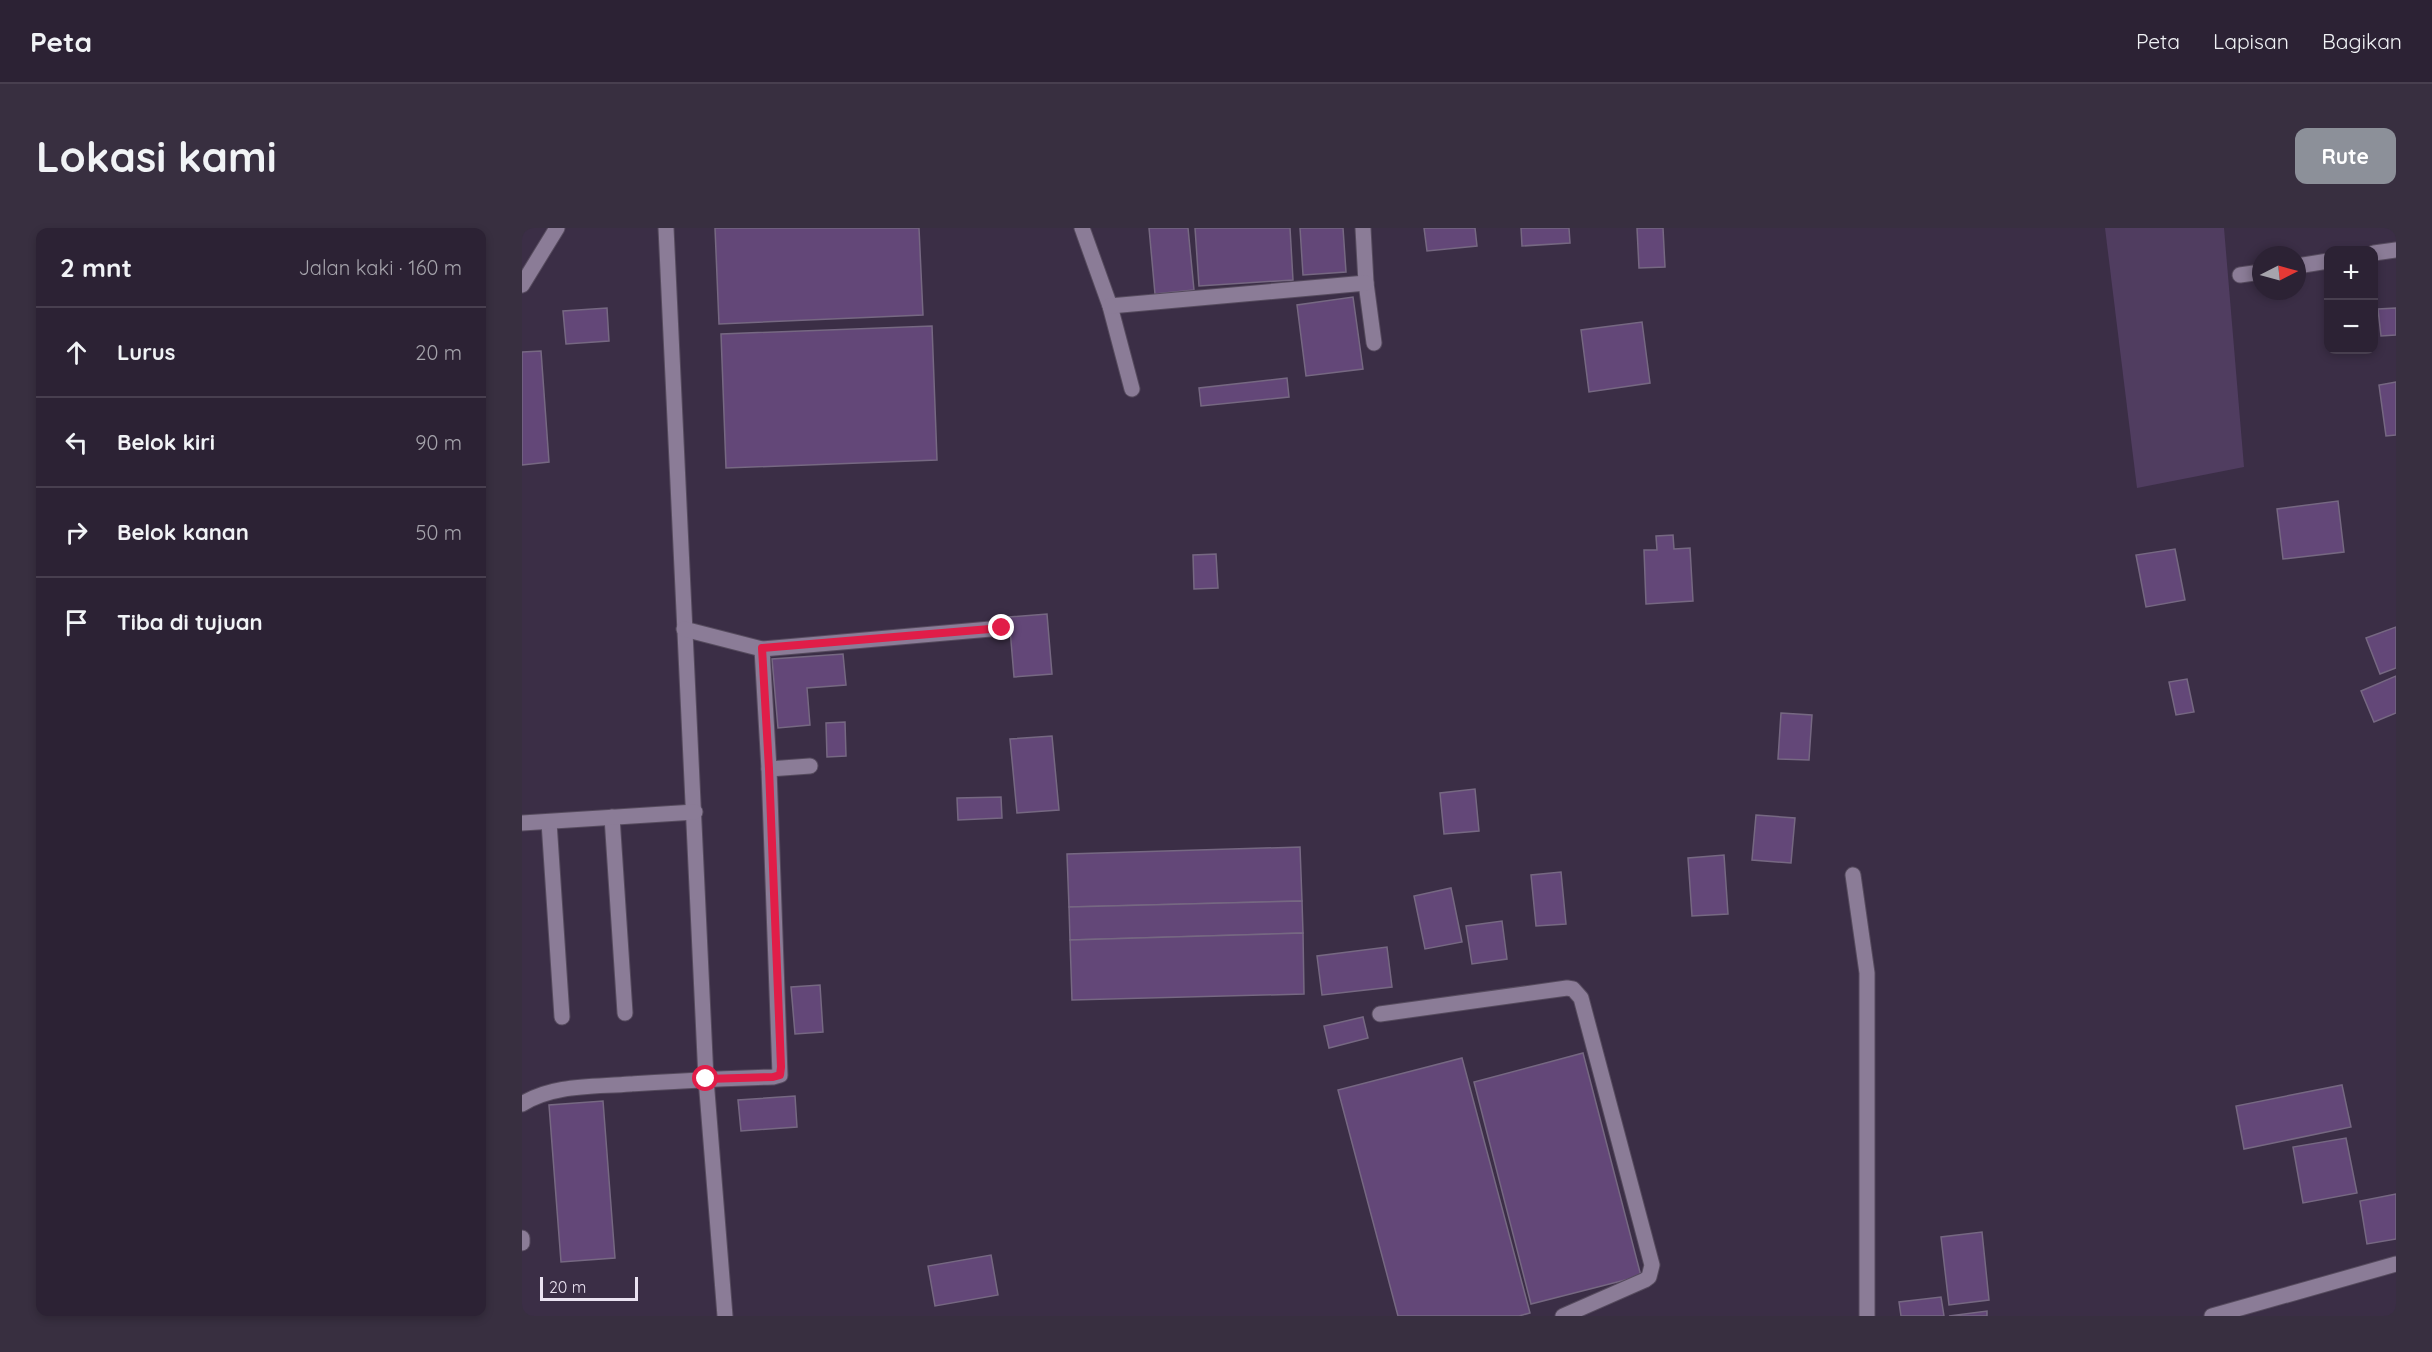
<!DOCTYPE html>
<html lang="id">
<head>
<meta charset="utf-8">
<style>
  body { margin:0; font-family:Quicksand,sans-serif; background:#382f40; color:#f1f3f6 }
  .controls { position:absolute; right:18px; top:18px; display:grid; overflow:hidden; border-radius:12px; box-shadow:0 3px 9px #0003 }
  .controls button { width:54px; height:54px; display:grid; place-items:center; padding:0; border:0; border-bottom:2px solid #483f4f; background:#2c2234; color:#f1f3f6; font:30px sans-serif }
  .compass { position:absolute; left:1730px; top:18px; width:54px; height:54px; border-radius:50%; background:#2c2234; box-shadow:0 3px 9px #0003; rotate:84deg }
  .scale { position:absolute; left:18px; bottom:15px; width:98px; box-sizing:border-box; padding-left:6px; border:3px solid #eae2f1; border-top:0; font-size:16px; line-height:21px; white-space:nowrap; color:#eae2f1; -webkit-text-stroke:4px #3b2e46; paint-order:stroke }
  .stop { position:absolute; width:18px; height:18px; margin:-14px; border:4px solid #e11d48; border-radius:50%; background:#fff }
  .stop.end { background:#e11d48; border-color:#fff; box-shadow:0 2px 6px #0008 }
  .list { margin:0; padding:0; list-style:none }
  h2 { display:flex; justify-content:space-between; align-items:center; height:78px; margin:0; padding:0 24px; font-size:26px }
  h2 small { font-size:20px; font-weight:400; color:#a6a4ac }
  .list li { display:grid; grid-template-columns:39px 1fr auto; gap:18px; align-items:center; box-sizing:border-box; height:90px; padding:0 24px; border-top:2px solid #483f4f }
  .list b { display:block; font-size:22px; white-space:nowrap }
  .list em { font-size:20px; font-style:normal; color:#a6a4ac }
  .icon { flex:none; width:33px; height:33px; fill:none; stroke:currentColor; stroke-width:2; stroke-linecap:round; stroke-linejoin:round }
  .map { position:relative; flex:none; width:1874px; height:1088px; overflow:hidden; border-radius:12px }
  header { display:flex; align-items:center; gap:36px; box-sizing:border-box; height:84px; padding:0 30px; background:#2c2234; border-bottom:2px solid #483f4f }
  header strong { font-size:28px }
  nav { display:flex; gap:33px; margin-inline-start:auto; font-size:21px }
  .intro { display:flex; align-items:center; justify-content:space-between; box-sizing:border-box; height:144px; padding:0 36px }
  h1 { margin:0; font-size:42px }
  .button { padding:15px 27px; border-radius:12px; background:#8c9099; color:#fff; font-size:21px; font-weight:700 }
  main { display:flex; gap:36px; padding:0 36px }
  aside { flex:1; background:#2c2234; border-radius:12px; box-shadow:0 3px 9px #0003 }
  .map>svg:first-child { display:block }
</style>
</head>
<body>
<header>
<strong>Peta</strong>
<nav><a>Peta</a><a>Lapisan</a><a>Bagikan</a></nav>
</header>
<div class="intro"><h1>Lokasi kami</h1><a class="button">Rute</a></div>
<main>
<aside>
<h2>2 mnt<small>Jalan kaki · 160 m</small></h2>
<ul class="list">
<li><svg class="icon" aria-label="ahead" viewBox="0 0 24 24"><path d="M12 20V5M6 11l6-6 6 6"/></svg><div><b>Lurus</b></div><em>20 m</em></li>
<li><svg class="icon" aria-label="left" viewBox="0 0 24 24"><path d="M17 20v-9H6M10 6l-5 5 5 5"/></svg><div><b>Belok kiri</b></div><em>90 m</em></li>
<li><svg class="icon" aria-label="right" viewBox="0 0 24 24"><path d="M7 20v-9h11M14 6l5 5-5 5"/></svg><div><b>Belok kanan</b></div><em>50 m</em></li>
<li><svg class="icon" aria-label="arrive" viewBox="0 0 24 24"><path d="M6 21V4h12l-3 4 3 4H6"/></svg><div><b>Tiba di tujuan</b></div></li>
</ul>
</aside>
<div class="map">
<svg width="1874" height="1088" viewBox="0 0 1874 1088">
  <rect width="100%" height="100%" fill="#3b2e46"/>
  <path fill="#503d60" d="M1583,0H1702L1722,239L1615,260Z"/>
  <g fill="#634778" stroke="#766882" stroke-width="1.5">
    <path d="M193,0H397L401,87L197,96Z"/>
    <path d="M627,0H666L672,62L633,66Z"/>
    <path d="M673,0H768L771,52L677,58Z"/>
    <path d="M778,0H821L824,44L781,47Z"/>
    <path d="M902,0H953L955,18L905,23Z"/>
    <path d="M999,0H1047L1048,15L1000,18Z"/>
    <path d="M1115,0H1141L1143,39L1117,40Z"/>
    <path d="M831,69L841,141L784,148L775,77Z"/>
    <path d="M85,80L87,113L44,116L41,83Z"/>
    <path d="M1874,80V107L1859,108L1856,81Z"/>
    <path d="M1120,94L1128,155L1067,164L1059,102Z"/>
    <path d="M410,98L415,232L204,240L199,106Z"/>
    <path d="M19,123L27,234L0,237V124Z"/>
    <path d="M765,150L767,169L679,178L677,160Z"/>
    <path d="M1874,154V207L1864,208L1857,157Z"/>
    <path d="M1816,273L1822,324L1761,331L1755,281Z"/>
    <path d="M1151,307L1152,321L1168,320L1171,373L1124,376L1122,322H1135L1134,308Z"/>
    <path d="M1653,321L1663,372L1624,379L1614,327Z"/>
    <path d="M694,326L696,360L672,361L671,327Z"/>
    <path d="M525,386L530,446L492,449L487,389Z"/>
    <path d="M1874,399V440L1858,446L1844,410Z"/>
    <path d="M321,426L324,457L285,460L288,497L256,500L250,431Z"/>
    <path d="M1874,448V485L1852,494L1839,463Z"/>
    <path d="M1665,451L1672,484L1654,487L1647,454Z"/>
    <path d="M1259,485L1290,487L1287,532L1256,531Z"/>
    <path d="M323,494L324,528L305,529L304,495Z"/>
    <path d="M530,508L537,582L495,585L488,511Z"/>
    <path d="M953,561L957,603L922,606L918,565Z"/>
    <path d="M479,569L480,590L436,592L435,570Z"/>
    <path d="M1234,587L1273,590L1269,635L1230,632Z"/>
    <path d="M778,619L780,673L547,679L545,626Z"/>
    <path d="M1202,627L1206,686L1170,688L1166,630Z"/>
    <path d="M1039,644L1044,696L1014,698L1009,647Z"/>
    <path d="M929,660L940,714L903,721L892,668Z"/>
    <path d="M780,673L781,705L548,712L547,679Z"/>
    <path d="M980,693L985,731L950,736L944,698Z"/>
    <path d="M781,705L782,766L550,772L548,712Z"/>
    <path d="M865,719L870,759L800,767L795,728Z"/>
    <path d="M298,757L301,804L273,806L269,759Z"/>
    <path d="M841,789L846,810L807,820L802,798Z"/>
    <path d="M1061,825L1119,1048L1009,1076L952,854Z"/>
    <path d="M940,830L1008,1085L997,1088H876L816,862Z"/>
    <path d="M1820,857L1829,899L1722,921L1714,878Z"/>
    <path d="M273,868L275,899L219,903L216,872Z"/>
    <path d="M81,873L93,1030L39,1034L27,877Z"/>
    <path d="M1824,910L1835,965L1781,975L1771,919Z"/>
    <path d="M1874,966V1011L1845,1016L1838,973Z"/>
    <path d="M1460,1004L1467,1072L1427,1077L1419,1009Z"/>
    <path d="M469,1027L476,1067L413,1078L406,1038Z"/>
    <path d="M1419,1069L1422,1088H1379L1377,1074Z"/>
    <path d="M1465,1083V1088H1427Z"/>
  </g>
  <g fill="none" stroke-linecap="round" stroke-linejoin="round">
    <defs>
      <g id="minor">
        <path d="M144,0L184,851L203,1088"/>
        <path d="M560,0L588,78L610,161"/>
        <path d="M841,0L844,55L852,115"/>
        <path d="M1852,25L1874,22"/>
        <path d="M1775,38L1806,33"/>
        <path d="M1718,47L1739,44"/>
        <path d="M0,57L35,0"/>
        <path d="M588,78L844,55"/>
        <path d="M162,401L240,421L480,400"/>
        <path d="M247,541L288,538"/>
        <path d="M90,589L103,785"/>
        <path d="M27,594L40,789"/>
        <path d="M0,595L173,584"/>
        <path d="M1331,647L1345,745V1088"/>
        <path d="M858,786L1045,760L1051,761L1059,770L1130,1037L1127,1049L1123,1052L1041,1088"/>
        <path d="M0,876C31,856 73,859 108,856C156,853 203,850 251,849L258,847L247,541L240,421"/>
        <path d="M0,1010V1015"/>
        <path d="M1690,1088L1874,1036"/>
      </g>
    </defs>
    <use href="#minor" stroke="#564b5e" stroke-width="17"/>
    <use href="#minor" stroke="#8b7c97" stroke-width="15"/>
  </g>
  <g fill="none" stroke-linecap="round" stroke-linejoin="round">
    <path stroke="#e11d48" stroke-width="8" d="M184,851L251,849L258,847L259,839L247,541L240,420L480,400"/>
  </g>
</svg>
<div class="controls">
<button>+</button>
<button>−</button>
</div>
<svg class="compass" viewBox="-18 -18 36 36"><path d="M0-13l5 13h-10z" fill="#e53935"/><path d="M0 13l5-13h-10z" fill="#a6a4ac"/></svg>
<div class="scale">20 m</div>
<div class="stop" style="left:184px;top:851px"></div>
<div class="stop end" style="left:480px;top:400px"></div>
</div>
</main>
</body>
</html>
